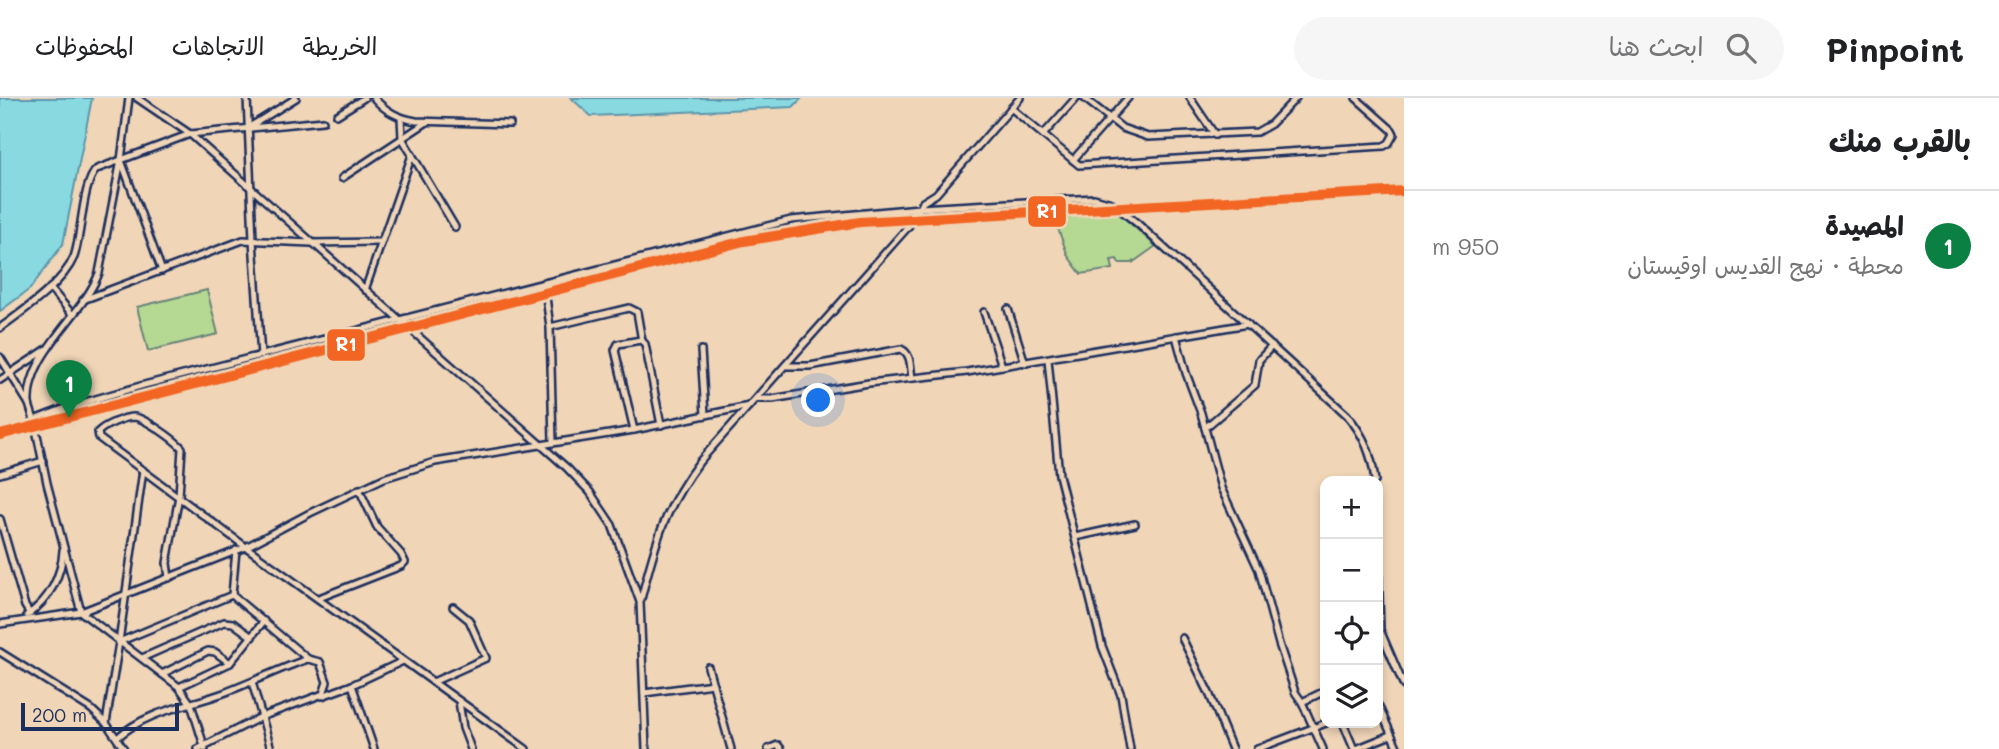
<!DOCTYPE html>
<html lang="ar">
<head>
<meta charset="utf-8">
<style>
  body { margin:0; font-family:Mali,"Playpen Sans Arabic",sans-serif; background:#f6f6f6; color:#202124; direction:rtl }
  .controls { position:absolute; right:21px; bottom:21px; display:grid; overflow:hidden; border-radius:14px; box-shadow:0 4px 10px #0003 }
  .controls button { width:63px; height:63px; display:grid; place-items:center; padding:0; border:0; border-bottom:2px solid #e0e0e0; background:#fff; color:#202124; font:35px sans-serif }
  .scale { position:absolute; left:21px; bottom:18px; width:158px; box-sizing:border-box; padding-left:7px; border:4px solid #1b2f5e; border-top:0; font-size:19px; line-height:24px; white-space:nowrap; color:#1b2f5e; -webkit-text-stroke:5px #f0d5b7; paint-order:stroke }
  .you { position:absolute; left:819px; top:303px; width:24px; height:24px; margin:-18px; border:5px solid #fff; border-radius:50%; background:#1a73e8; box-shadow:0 0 0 10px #1a73e833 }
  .badge { display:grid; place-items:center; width:46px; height:46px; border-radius:50%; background:#0b8043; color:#fff; font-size:23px; font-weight:700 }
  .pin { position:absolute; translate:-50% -58px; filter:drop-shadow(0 2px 4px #0008) }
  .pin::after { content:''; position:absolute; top:37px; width:24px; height:21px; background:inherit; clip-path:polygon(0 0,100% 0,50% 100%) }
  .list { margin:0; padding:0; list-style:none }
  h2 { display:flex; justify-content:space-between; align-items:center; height:91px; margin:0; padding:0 28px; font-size:30px }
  h2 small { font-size:23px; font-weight:400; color:#757577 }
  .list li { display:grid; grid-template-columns:46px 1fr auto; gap:21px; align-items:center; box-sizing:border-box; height:112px; padding:0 28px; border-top:2px solid #e0e0e0 }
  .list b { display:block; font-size:26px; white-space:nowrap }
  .list p { margin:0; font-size:23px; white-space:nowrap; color:#757577 }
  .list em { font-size:23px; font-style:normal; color:#757577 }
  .icon { flex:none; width:38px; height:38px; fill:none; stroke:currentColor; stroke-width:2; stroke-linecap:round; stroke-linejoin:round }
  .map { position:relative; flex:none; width:1404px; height:651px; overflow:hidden; direction:ltr }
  header { display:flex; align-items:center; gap:42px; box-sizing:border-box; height:98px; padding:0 35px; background:#fff; border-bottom:2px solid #e0e0e0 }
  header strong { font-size:33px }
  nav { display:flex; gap:38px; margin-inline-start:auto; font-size:24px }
  .search { width:490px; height:63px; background:#f6f6f6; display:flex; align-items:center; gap:18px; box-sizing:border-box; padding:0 24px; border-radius:38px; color:#757577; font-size:26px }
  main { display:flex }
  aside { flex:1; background:#fff }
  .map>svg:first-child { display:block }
</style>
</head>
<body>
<header>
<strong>Pinpoint</strong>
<div class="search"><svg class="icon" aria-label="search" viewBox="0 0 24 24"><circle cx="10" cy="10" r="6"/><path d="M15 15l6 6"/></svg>ابحث هنا</div>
<nav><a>الخريطة</a><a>الاتجاهات</a><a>المحفوظات</a></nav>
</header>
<main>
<aside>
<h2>بالقرب منك<small></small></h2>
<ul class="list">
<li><span class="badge">1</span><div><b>المصيدة</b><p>محطة · نهج القديس اوقيستان</p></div><em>950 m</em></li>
</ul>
</aside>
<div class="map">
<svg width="1404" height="651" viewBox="0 0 1404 651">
  <rect width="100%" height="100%" fill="#f0d5b7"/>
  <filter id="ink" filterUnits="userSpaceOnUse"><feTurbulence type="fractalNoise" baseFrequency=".0143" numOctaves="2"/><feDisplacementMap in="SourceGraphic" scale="14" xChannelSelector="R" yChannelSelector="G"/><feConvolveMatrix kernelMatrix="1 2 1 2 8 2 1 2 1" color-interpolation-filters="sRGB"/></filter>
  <g filter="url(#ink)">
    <g fill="#b5d893" stroke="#688478" stroke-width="2">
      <path d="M1115,112L1156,148L1132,165H1119L1117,161L1111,162L1113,171L1081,176L1068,158L1053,117Z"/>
      <path d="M207,192L218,236L148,253L137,209Z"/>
    </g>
    <g fill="#88dae0" stroke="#5c96ac" stroke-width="2">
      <path d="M0,0H92L63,146L30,191L0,213Z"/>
      <path d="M571,0H802L793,9L591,18Z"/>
    </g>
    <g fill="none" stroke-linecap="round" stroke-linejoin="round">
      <defs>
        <g id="minor">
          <path d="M137,0L190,36L567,370L590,394L612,427L640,504L646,651"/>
          <path d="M247,0L253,142L261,258"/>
          <path d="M374,0C386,14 399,20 416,23L510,26"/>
          <path d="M1084,0L1122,30L1148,39L1257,34L1271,26L1296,0"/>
          <path d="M1190,0L1215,37"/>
          <path d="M1011,10L1079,67L1384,48L1389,45L1394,36L1392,32L1356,0"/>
          <path d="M337,17L364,0"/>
          <path d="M401,20L402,40L455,129"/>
          <path d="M251,28L296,0"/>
          <path d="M1043,37L1076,0"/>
          <path d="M1073,62L1128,0"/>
          <path d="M122,65L162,173"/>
          <path d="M342,80L427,24"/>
          <path d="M544,184L550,229L553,344"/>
          <path d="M50,190L72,216"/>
          <path d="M365,192L412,57"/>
          <path d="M83,202L243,142L311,145L381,144"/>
          <path d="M1008,211L1025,265"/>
          <path d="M984,214L1002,268"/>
          <path d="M550,229L629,210L637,214L642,243"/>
          <path d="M0,230C24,212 62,187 74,159C82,137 82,84 97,71L190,36L323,23"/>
          <path d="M1176,238L1186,275L1201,315L1221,390L1259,472L1279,546L1295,594L1302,604"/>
          <path d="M701,252L705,317"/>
          <path d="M0,259L29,306L34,322"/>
          <path d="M1048,261L1059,377L1102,548L1121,597L1130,651"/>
          <path d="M787,268H810L901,251C912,256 910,269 912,280"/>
          <path d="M0,282L47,251"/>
          <path d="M756,301H772L869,285L967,274L1248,226"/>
          <path d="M29,306C26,256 83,218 99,175L121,62L129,0"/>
          <path d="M1205,330L1255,287L1259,262L1272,248"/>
          <path d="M634,332L615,252L618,246L641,242L645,246L661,327"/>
          <path d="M143,372L119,544L232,497L236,452"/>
          <path d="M0,376L43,363"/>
          <path d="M0,421L25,508L30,516"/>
          <path d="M1075,439L1135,426"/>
          <path d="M1378,459L1380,532L1404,588"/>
          <path d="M169,480L167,465L179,398L182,350C175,342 145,320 134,319C124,319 105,327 98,334L99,340L246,449L526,651"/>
          <path d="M232,497L308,561"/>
          <path d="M319,500L401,468L405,464L401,456L377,429L359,391"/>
          <path d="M641,501C656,443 664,411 700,363L908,129L923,104L936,96L1020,0"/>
          <path d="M27,517C49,503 62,477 63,452"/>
          <path d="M0,526L81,514L246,449L310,415L384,380L435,364L634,332L749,308"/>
          <path d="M1182,540L1209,595L1232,651"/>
          <path d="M0,554L91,611L106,625L124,651"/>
          <path d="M142,560L224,524L233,525L252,539"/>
          <path d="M708,569L731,651"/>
          <path d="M162,576L208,553L215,554L230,565"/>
          <path d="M252,584L271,651"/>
          <path d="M433,584L486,560L469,522L453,509"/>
          <path d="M179,589L230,565L264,523"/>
          <path d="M644,595L713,586"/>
          <path d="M322,598L352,587"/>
          <path d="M459,603L463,630L471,651"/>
          <path d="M1378,607L1398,651"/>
          <path d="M106,625L119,544"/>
          <path d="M1343,625L1354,651"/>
          <path d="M117,640C147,613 184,609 221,596C251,585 278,571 308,561L320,564L327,584L323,596L261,619L198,651"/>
          <path d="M205,651L191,606L179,589L81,514L47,385L34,322L68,309L144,287L791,122L919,110L1094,100L1112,105L1138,126L1347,317C1364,337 1372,357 1375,383"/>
          <path d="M374,651L352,587L403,563"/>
          <path d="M768,651L778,647L781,651"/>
          <path d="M1257,651L1326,625"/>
          <path d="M1323,651L1302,604L1325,593"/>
          <path d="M1356,651L1391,637"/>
        </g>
      </defs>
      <use href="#minor" stroke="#1b2f5e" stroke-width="10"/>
      <use href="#minor" stroke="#f0d5b7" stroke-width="5"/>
      <defs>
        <path id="rail-1" d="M0,337L744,143L860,124L1404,93"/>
      </defs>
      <use href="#rail-1" stroke="#f0d5b7" stroke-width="16"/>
      <use href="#rail-1" stroke="#f26522" stroke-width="10"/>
    </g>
  </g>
  <g stroke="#f0d5b7" stroke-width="2.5">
    <rect x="1027" y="97" width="40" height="33" rx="7" fill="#f26522"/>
    <rect x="326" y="230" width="40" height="34" rx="7" fill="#f26522"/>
  </g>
  <g font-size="19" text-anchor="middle" font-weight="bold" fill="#fff">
    <text x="1047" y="120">R1</text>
    <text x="346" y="253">R1</text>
  </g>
</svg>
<div class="controls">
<button>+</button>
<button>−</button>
<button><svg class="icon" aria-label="locate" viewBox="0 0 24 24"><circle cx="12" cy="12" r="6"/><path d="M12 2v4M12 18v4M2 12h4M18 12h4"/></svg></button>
<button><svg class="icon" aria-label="layers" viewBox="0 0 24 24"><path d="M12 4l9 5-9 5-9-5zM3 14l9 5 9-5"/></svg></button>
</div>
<div class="scale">200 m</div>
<div class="you"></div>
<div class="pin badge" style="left:69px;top:320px">1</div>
</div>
</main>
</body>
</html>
